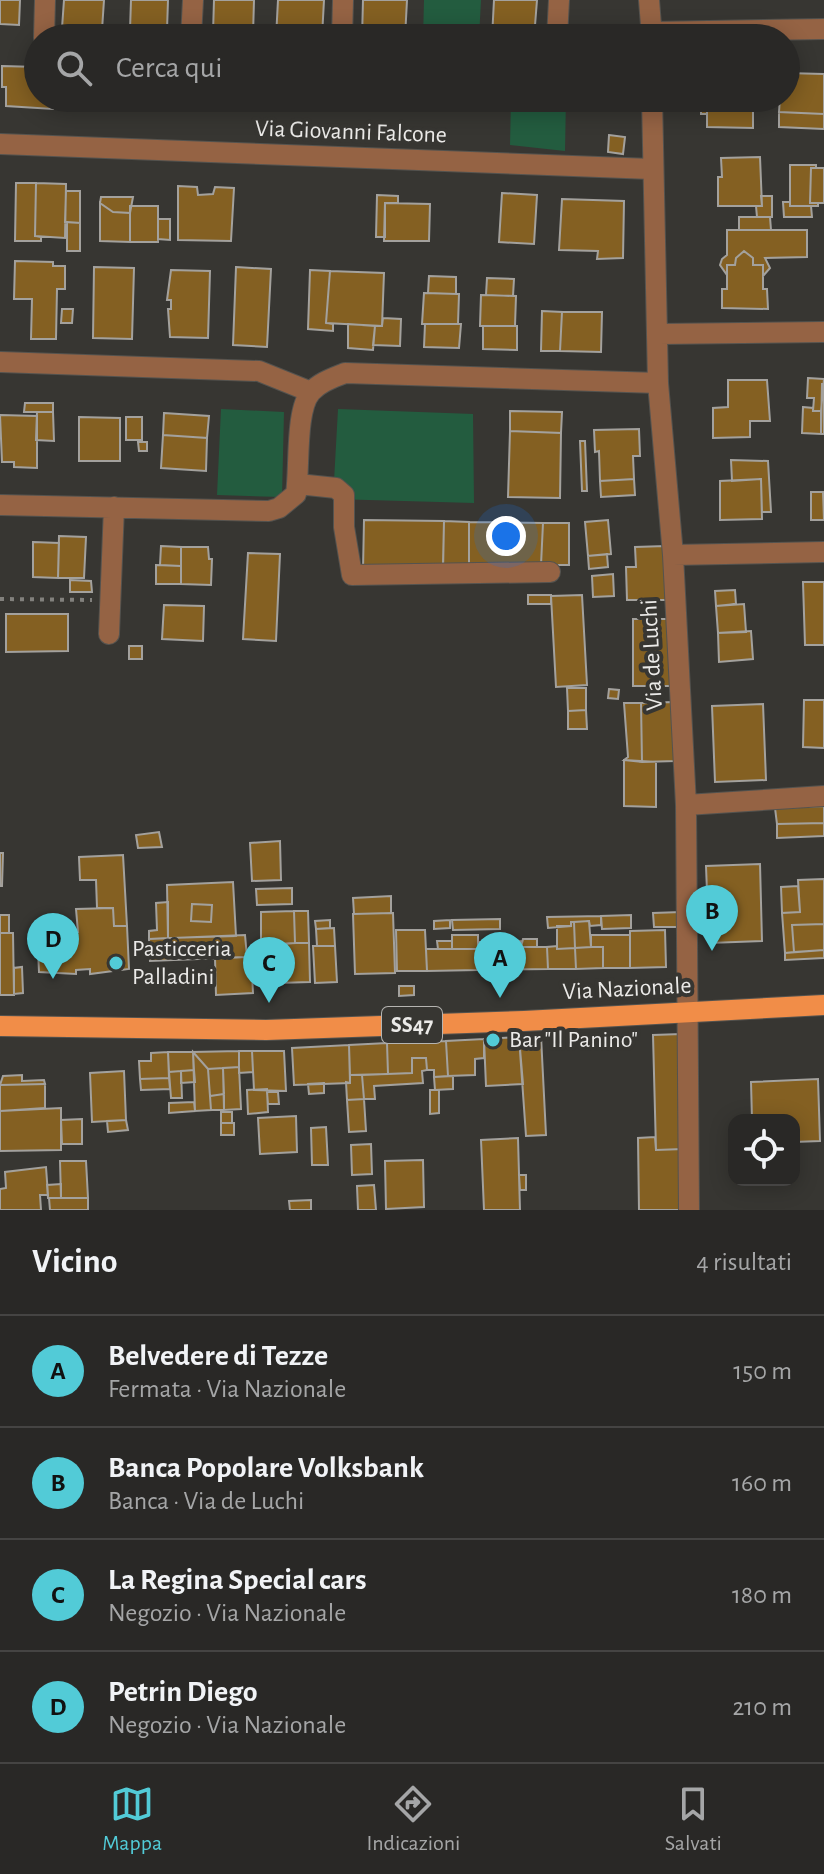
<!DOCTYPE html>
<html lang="it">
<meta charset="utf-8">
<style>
:root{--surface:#292826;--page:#353432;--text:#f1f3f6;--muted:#a5a6a7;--line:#454443;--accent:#52cbd7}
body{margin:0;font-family:"Alegreya Sans",sans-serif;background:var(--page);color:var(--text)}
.controls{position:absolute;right:24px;bottom:24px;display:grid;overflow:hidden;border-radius:16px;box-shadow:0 4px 20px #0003}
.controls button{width:72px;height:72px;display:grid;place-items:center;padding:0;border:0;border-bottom:2px solid var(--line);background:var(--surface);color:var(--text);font:40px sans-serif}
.you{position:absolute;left:506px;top:536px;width:28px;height:28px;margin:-20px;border:6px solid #fff;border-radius:50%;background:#1a73e8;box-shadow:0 0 0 12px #1a73e833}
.badge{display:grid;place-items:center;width:52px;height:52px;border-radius:50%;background:var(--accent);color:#111;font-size:26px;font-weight:700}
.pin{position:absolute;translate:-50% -66px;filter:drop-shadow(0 2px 4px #0008)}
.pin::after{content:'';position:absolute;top:42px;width:28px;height:24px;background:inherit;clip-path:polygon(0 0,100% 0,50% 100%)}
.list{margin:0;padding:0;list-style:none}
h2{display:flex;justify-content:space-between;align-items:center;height:104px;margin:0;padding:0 32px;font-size:34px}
h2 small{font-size:26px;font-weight:400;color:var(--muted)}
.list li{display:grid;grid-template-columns:52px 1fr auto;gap:24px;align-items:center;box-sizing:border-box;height:112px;padding:0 32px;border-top:2px solid var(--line)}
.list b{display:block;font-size:30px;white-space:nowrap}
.list p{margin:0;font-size:26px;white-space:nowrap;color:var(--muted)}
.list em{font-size:26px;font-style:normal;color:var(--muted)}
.icon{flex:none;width:44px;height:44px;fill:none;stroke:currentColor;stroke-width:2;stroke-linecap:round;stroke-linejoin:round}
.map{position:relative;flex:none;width:824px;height:1210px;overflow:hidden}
.search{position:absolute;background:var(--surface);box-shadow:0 4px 20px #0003;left:24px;right:24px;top:24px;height:88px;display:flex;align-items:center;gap:20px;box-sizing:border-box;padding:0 28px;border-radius:44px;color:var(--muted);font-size:30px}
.sheet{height:552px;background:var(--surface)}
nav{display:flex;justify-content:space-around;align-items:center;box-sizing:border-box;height:112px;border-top:2px solid var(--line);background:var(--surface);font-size:22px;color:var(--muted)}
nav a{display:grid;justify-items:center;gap:4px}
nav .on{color:var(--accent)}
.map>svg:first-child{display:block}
.green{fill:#235c3f}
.building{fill:#846022;stroke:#a3a19d;stroke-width:2;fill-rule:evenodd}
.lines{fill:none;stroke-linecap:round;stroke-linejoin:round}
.minor-casing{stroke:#54534f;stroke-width:22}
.primary-casing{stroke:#54534f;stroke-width:22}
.path{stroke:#82817d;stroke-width:4;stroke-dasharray:4 6;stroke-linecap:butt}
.minor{stroke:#956344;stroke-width:20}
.primary{stroke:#f18d48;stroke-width:20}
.poi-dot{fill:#52cbd7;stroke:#373632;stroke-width:3}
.labels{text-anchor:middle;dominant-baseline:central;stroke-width:8;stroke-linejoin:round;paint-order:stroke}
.shield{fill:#373632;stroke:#b5b4b1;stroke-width:2}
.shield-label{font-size:22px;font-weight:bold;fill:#ebeae8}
.street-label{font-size:24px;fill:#ebeae8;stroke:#373632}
.poi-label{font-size:24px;fill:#ebeae8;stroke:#373632;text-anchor:start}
</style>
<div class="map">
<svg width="824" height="1210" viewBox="0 0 824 1210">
<rect width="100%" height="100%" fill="#373632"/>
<path class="green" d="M424 0H481L479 38H423Z
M511 98H566L565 151 510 145Z
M221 409 284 412 282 497 217 495Z
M338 409 473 414 474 503 333 499Z"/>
<path class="building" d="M0 0H20L19 25 0 24Z
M64 0H104L102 30 62 28Z
M131 0H168L167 30H130Z
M214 0H254L253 35 213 33Z
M278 0H324L322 37 276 38Z
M363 0H407L405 38H362Z
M494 0H537L534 38H492Z
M2 66 38 67V98H53V109L6 106V87H2Z
M786 73 824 74V114L779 112 780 98H786Z
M89 98H135V105L103 104V102L89 101Z
M594 98H631V103L594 102Z
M701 98H707V114H701Z
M707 98H753V128L707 127Z
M779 112 824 114V129L779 127Z
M609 135 625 137 623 154 608 152Z
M760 157 762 206H718V177H722L721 158Z
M790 165H816V168H811L810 203H818V206H790Z
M811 168H824V203H810Z
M16 183H36L35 236 41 237V241H15Z
M36 183 66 184 65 238 35 236Z
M178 186 197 187 198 195 213 194 215 187 234 188 231 241 178 240Z
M66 191H80V223L65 222Z
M502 193 537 195 534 244 499 242Z
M377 195 398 196V203H385V237H376Z
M761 196H772V217H757L756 206H762Z
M101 197H133L130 213 113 212 100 203Z
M562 199 624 201 623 258 597 259 598 251 559 250Z
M783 202H790V206H811L812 217H784Z
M100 203 113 212 130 213V242L100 241Z
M385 203 430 204 429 241H384Z
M130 206H158V242H130Z
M739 217H770L771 230H739Z
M158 219H170V240L158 239Z
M67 222 80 223V251H67Z
M727 230H807V257L765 258 770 268 763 276V265H753V258L744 251 736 258 735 265H727V275L720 265 722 259 727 255Z
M744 251 753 258V265H763V289H767L768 309 722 308V289H727V265H735L736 258Z
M15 261 53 262V266H65V289H57L56 339H31L32 299H14Z
M94 267 134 268 132 339 93 338Z
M236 267 271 269 267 347 233 345Z
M171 270 210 271 208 338 170 337 168 309H171V300H167Z
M310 270 330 271 326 323 333 324V331L308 329Z
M330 271 384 273 382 326 326 323Z
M429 276 456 277V294L428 293Z
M487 278 514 279 513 296 486 295Z
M424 293 459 294 458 324H422Z
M481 295 516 296 515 326H480Z
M62 309H73L72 323H61Z
M542 311 562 312 560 351H541Z
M562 312H602L601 352 560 351Z
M383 318 401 319 400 346 373 345 375 326H382Z
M348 324 375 326 373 350 348 348Z
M425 324H461L459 348 424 347Z
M483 326H517V350L483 349Z
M808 378 824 379 821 411H813L814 398H807Z
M728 380H767L770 421H750V437L713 438V408L728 407Z
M822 384H824V434H821Z
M25 403H53V412H24Z
M803 407 813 408V411H821V434L802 433Z
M510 411 562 412 561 433 510 431Z
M37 412H53L54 441 36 440Z
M164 413 209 416 207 438 163 435Z
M0 415 37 416V468L14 467V462H2Z
M79 417 120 418V461H79Z
M126 417H142V440H126Z
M639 429 640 456H633L634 479 600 481 599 451 595 452 594 430Z
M510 431 561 433 560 498 508 497Z
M163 435 207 438 206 471 161 468Z
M580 441H585L587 491H582Z
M138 442H147V451H139Z
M731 460 768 461 771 512H762L761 479 732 481Z
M634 479 635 495 601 497 600 481Z
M761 479 762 519 720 520V481Z
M811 492H823L824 520H811Z
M364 520 444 521 443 572 363 570Z
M608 520 611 554 588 556 585 522Z
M444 521 469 522V564H443Z
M469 522 543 523 541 565 469 564Z
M543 523H569V565H541Z
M59 536 86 537 84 578H58Z
M33 542 59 543 58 578 33 577Z
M161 546 181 547V566L160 565Z
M665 546 669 600H627L626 567H636L635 547Z
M181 547H208L209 559H212L211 585 181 584Z
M248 553 280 554 276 641 243 639Z
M607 554 608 567 589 569 588 556Z
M156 565 181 566V584H156Z
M613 574 614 596 593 597 592 576Z
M70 580 91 581 92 592H70Z
M803 582H824V645H805Z
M735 590 736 604 716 606 715 591Z
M528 595H551V604H528Z
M582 595 587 685 556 687 551 596Z
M744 604 746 632 718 633 716 606Z
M164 605 204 606 203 641 162 639Z
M6 614H68V651L6 652Z
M633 619H670V686H633Z
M751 631 753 659 719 662 718 633Z
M129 646H142V659H129Z
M567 688H586V710L568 711Z
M609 689 619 690 618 699 608 698Z
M804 700H824V748L803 747Z
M673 702 675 761 642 762 641 703Z
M624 703H641L642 762 624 760 628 757Z
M763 704 766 780 715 782 712 706Z
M586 710 587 729H568V711Z
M624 760 656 762V807L624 806Z
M824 806V823L777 824 775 808Z
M824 823V836L777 838V824Z
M159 832 162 847 138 848 136 835Z
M280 841 281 880 252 881 250 843Z
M0 853H3L2 886H0Z
M123 855 127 926H114L113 908H97L96 880H80L79 857Z
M760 864 762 941 709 943 706 866Z
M824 879V924L792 925 794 952 785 953 782 913 800 912 798 880Z
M233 882 236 936 168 938 167 885ZM192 904 212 905 211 922 191 921Z
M798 886 800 912 782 913 781 887Z
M292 888V904L257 905 256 889Z
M391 896V913L354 914 353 898Z
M168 902V938L149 939V931L157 930 156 903Z
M192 904 212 905 211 922 191 921Z
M113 908 114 926H127L129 969 90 974V969L76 970V974L39 972 37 927 70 925V932H78L76 909Z
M294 911H308L309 943H295Z
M294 911 295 943 261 945V912Z
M681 912V927H654L653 913Z
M393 913 395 973 355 974 353 914Z
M0 915H9V933H0Z
M631 915V928L602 929 601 916Z
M601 916V925L590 926 589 921 574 922H571V926L548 928 547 917Z
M500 919V929L453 930 452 920Z
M330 920V928L316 929 315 921Z
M450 920V928L434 929V921Z
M589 921 591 947 575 948 574 922Z
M571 922H574L575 948 557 949V926H571Z
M824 924V950L794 952 792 925Z
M334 928 335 946H317L316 929Z
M396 930H425L427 971H397Z
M665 930 666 967 630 968V931Z
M0 933H13L14 995H0Z
M245 935 247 957 150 961 149 939Z
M452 935H478V949H452Z
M591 935H630V968H603V947H591Z
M523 939H537V947H521Z
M437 941H452V949H438Z
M521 941V951H491V942Z
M478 942H491V951H521V947H547L548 969 478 970Z
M295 943H309L310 982 277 983 276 954H284V944Z
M313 946H335L337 982 315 983Z
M557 946V949L575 948 576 969H548L547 947Z
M591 947H603V968L576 969 575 948Z
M426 949H478V970L427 971Z
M824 950V958L785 960V953Z
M246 954H251L253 993 216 995 215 958 247 957Z
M22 967 23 993 14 994V968Z
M399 986H414V995L399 996Z
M681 1034 683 1149 656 1150 653 1035Z
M541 1036 546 1135 526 1136 519 1037Z
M519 1037 523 1084 486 1086 484 1039Z
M484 1039V1058L475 1059V1075L448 1076 446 1041Z
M446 1041 448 1076 434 1077V1070H427L426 1058H412V1073L388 1074 387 1043Z
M387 1043 388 1074 350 1075 349 1045Z
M349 1045 350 1083 294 1085 292 1048Z
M239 1051V1067L208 1069 193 1052Z
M239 1051H252L253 1072 239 1073Z
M252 1051H284L286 1091 254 1090Z
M168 1052H193L194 1070 169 1072Z
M168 1052 169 1078 140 1079 139 1061H151V1053Z
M193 1052 208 1069 211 1110 195 1111Z
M412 1058H426L427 1070 422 1071 423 1083 374 1086 375 1099H364L362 1075 412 1073Z
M239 1067 241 1109 224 1110 223 1068Z
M223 1068 224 1094 210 1096 208 1069Z
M194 1070 195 1082 181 1083V1071Z
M124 1071 126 1120 92 1122 90 1073Z
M181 1071 182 1098H171L169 1072Z
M22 1075V1081L44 1080 45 1084 0 1085 3 1076Z
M350 1075H362L364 1099 347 1100 346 1082 350 1083Z
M453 1076V1089L435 1090 434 1077Z
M169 1078 170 1089 141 1090 140 1079Z
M818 1079 820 1141 794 1142V1120H752L751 1082Z
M324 1083V1093L309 1094 308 1084Z
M45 1084V1108L0 1111V1085Z
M267 1089 268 1112 248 1114 247 1090Z
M430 1090H439V1113L430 1114Z
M267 1092H278L279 1104H268Z
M224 1094V1110H211L210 1096Z
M364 1099 366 1131 349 1132 347 1100Z
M194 1102 195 1111 169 1113V1103Z
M61 1108V1150L0 1151V1111Z
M221 1112H232V1123H221Z
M296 1116 297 1152 260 1154 258 1118Z
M82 1119V1144H62L61 1120Z
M126 1120 128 1130 108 1132 107 1121Z
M221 1123H234V1135H221Z
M326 1127 328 1165H312L311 1128Z
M655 1137 656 1150 683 1149 684 1210H639L638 1138Z
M518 1138 520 1210H484L481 1140Z
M371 1144 372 1174 352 1175 351 1145Z
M423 1160 424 1207 386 1209 385 1161Z
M60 1161H86L88 1198H61Z
M46 1167 48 1195H40L41 1210H0V1189L6 1188 5 1172Z
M519 1175H526V1190H520Z
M61 1184V1198H48L47 1185Z
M374 1185 376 1210H358L357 1186Z
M49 1198H88V1210H50Z
M311 1200V1210H290L289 1201Z"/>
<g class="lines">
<g class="minor-casing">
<path id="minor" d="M649 0 652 38
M652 32 824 29
M44 38 45 0
M191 38 193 0
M342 38 343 0
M557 38 559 0
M652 98 658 383 673 555 686 805 689 1210
M0 144 651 169
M659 334 824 332
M0 362 259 371 311 392
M298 484 336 488 344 495V527L352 575 550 572
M0 505 269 511 279 508 296 494C300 468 295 410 311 392 320 382 333 378 345 373L658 383
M673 555 824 552
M109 634 114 507
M686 805 824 796"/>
</g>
<g class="primary-casing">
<path id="primary" d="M0 1026 266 1030 524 1021 824 1005"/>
</g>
<path class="path" d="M0 599 92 600"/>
<use href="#minor" class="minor"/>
<use href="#primary" class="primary"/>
</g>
<g class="poi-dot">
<circle cx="116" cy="963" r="8"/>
<circle cx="493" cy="1040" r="8"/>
</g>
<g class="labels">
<rect class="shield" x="382" y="1007" width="60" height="36" rx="6"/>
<g class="shield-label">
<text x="412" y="1025">SS47</text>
</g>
<g class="street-label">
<text transform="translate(351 132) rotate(2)">Via Giovanni Falcone</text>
<text transform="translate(652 655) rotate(-93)">Via de Luchi</text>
<text transform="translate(627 989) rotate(-3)">Via Nazionale</text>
</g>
<g class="poi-label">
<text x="132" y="949">Pasticceria<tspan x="132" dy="28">Palladini</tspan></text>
<text x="509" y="1040">Bar "Il Panino"</text>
</g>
</g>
</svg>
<div class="controls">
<button><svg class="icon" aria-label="locate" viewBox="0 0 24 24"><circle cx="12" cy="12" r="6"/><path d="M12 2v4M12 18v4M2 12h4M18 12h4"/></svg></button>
</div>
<div class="you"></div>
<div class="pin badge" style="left:500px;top:998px">A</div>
<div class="pin badge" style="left:712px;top:951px">B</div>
<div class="pin badge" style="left:269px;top:1003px">C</div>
<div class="pin badge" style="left:53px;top:979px">D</div>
<div class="search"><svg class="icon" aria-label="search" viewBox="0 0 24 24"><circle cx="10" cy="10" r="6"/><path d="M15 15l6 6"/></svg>Cerca qui</div>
</div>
<section class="sheet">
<h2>Vicino<small>4 risultati</small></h2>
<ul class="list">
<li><span class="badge">A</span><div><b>Belvedere di Tezze</b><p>Fermata · Via Nazionale</p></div><em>150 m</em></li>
<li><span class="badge">B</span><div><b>Banca Popolare Volksbank</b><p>Banca · Via de Luchi</p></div><em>160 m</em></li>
<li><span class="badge">C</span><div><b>La Regina Special cars</b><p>Negozio · Via Nazionale</p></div><em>180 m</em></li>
<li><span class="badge">D</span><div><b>Petrin Diego</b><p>Negozio · Via Nazionale</p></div><em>210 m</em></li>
</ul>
</section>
<nav>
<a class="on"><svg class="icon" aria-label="map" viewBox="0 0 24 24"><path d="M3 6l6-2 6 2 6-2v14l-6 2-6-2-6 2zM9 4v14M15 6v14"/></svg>Mappa</a>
<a><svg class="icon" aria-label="directions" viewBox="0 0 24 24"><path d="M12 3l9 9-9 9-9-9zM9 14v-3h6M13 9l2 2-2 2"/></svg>Indicazioni</a>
<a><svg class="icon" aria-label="saved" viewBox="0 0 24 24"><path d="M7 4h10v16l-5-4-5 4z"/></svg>Salvati</a>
</nav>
